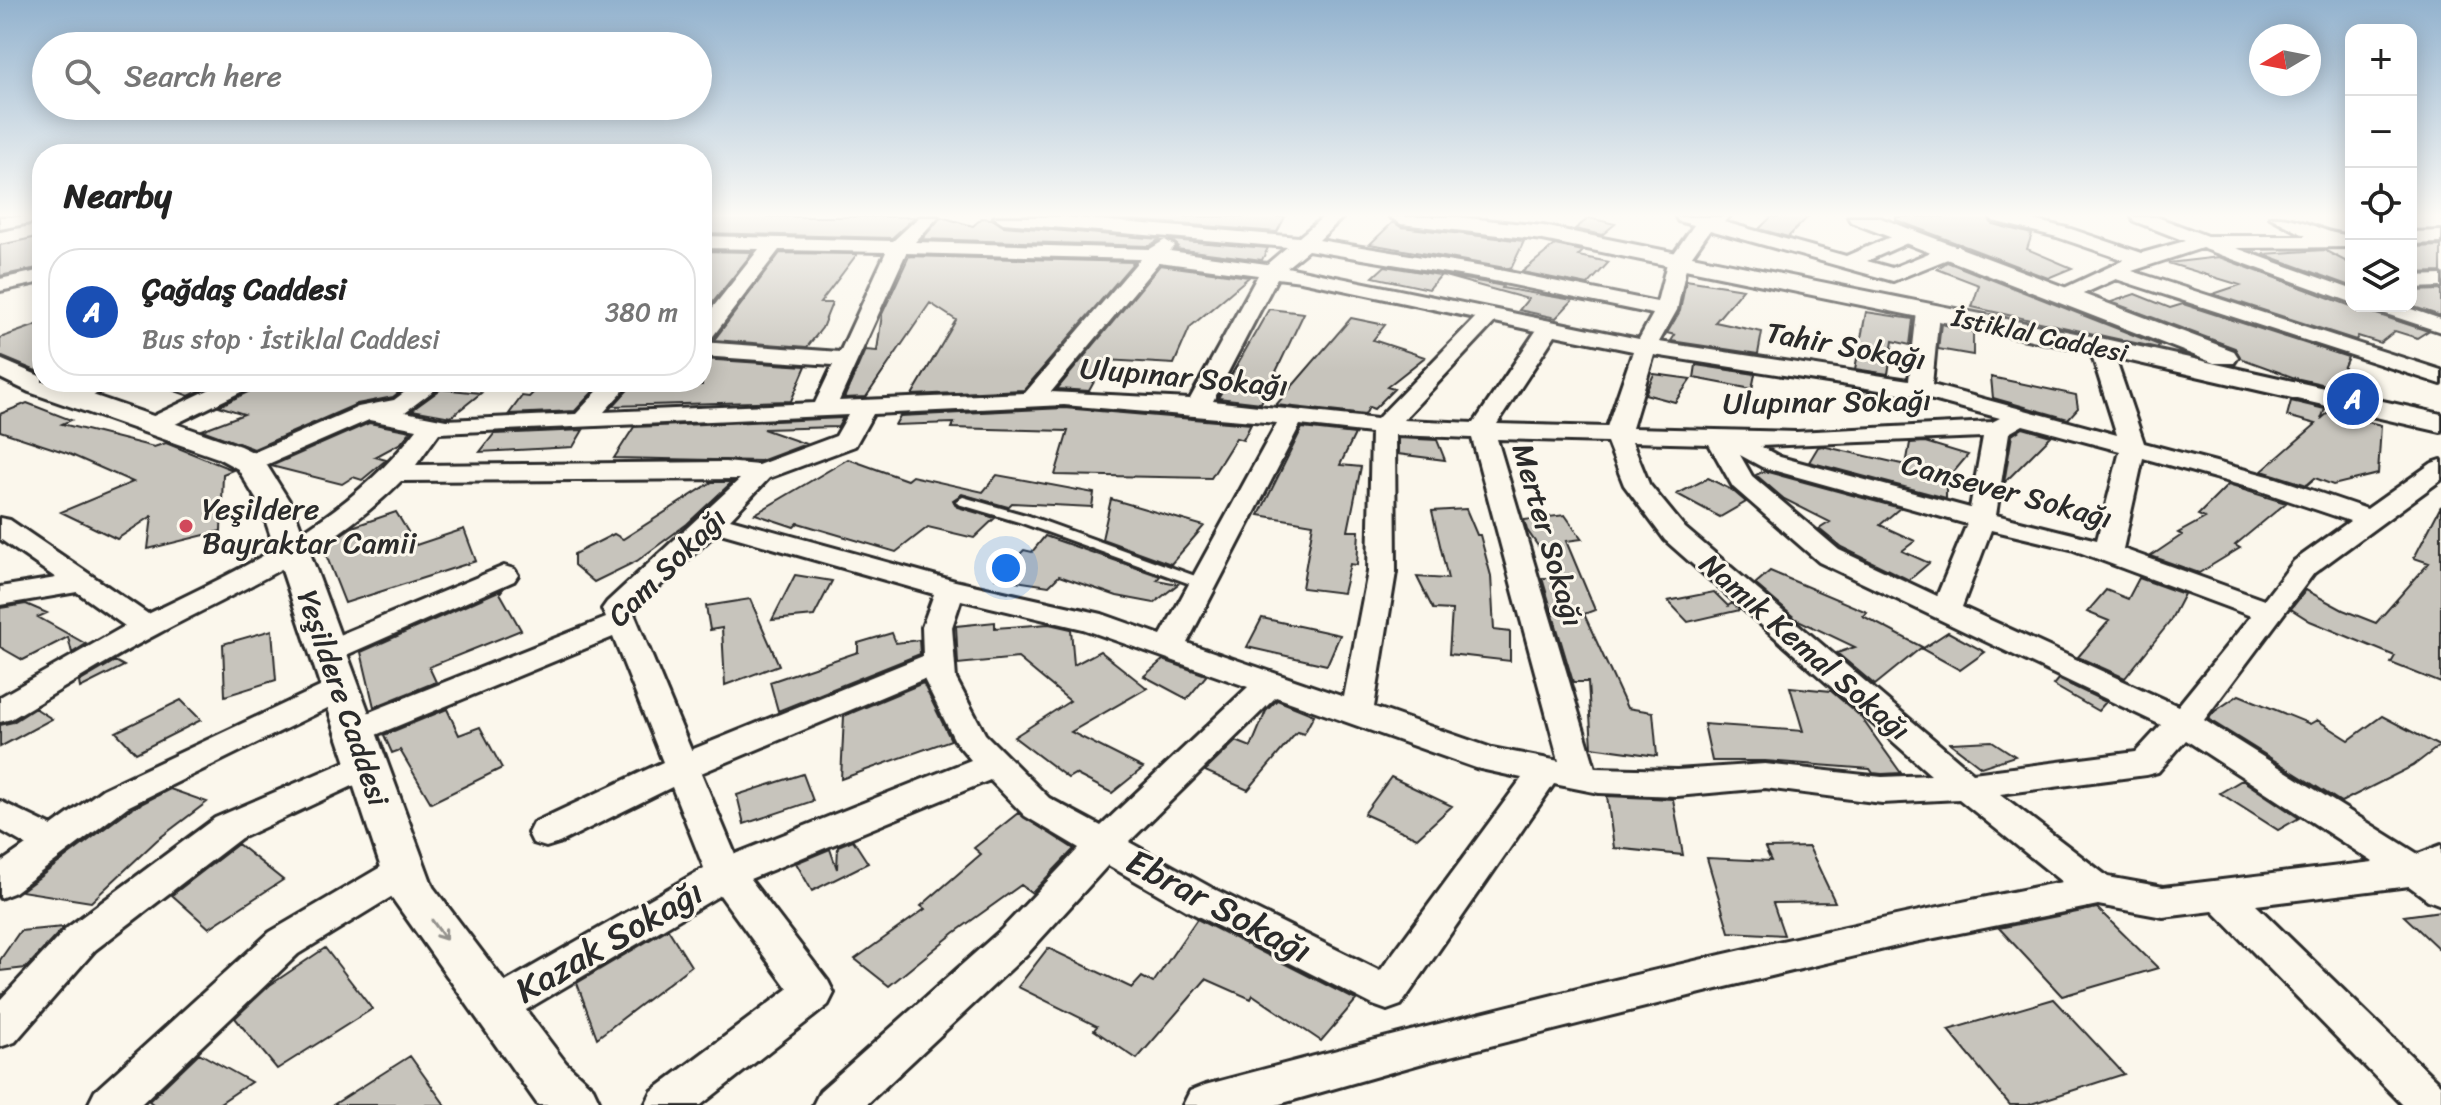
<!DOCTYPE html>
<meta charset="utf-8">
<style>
:root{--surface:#fff;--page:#f6f6f6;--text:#222;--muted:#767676;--line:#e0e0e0;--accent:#d1495b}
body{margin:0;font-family:Sriracha,sans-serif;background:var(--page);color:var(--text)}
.controls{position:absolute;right:24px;top:24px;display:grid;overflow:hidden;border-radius:16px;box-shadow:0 4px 20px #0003}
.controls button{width:72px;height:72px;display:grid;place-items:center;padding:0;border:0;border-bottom:2px solid var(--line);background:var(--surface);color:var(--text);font:40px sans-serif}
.compass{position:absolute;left:2249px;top:24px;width:72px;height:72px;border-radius:50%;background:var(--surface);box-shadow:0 4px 20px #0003;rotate:260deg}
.you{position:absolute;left:1006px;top:568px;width:28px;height:28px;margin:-20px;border:6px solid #fff;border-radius:50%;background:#1a73e8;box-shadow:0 0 0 12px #1a73e833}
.badge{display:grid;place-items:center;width:52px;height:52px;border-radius:50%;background:var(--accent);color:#fff;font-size:26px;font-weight:700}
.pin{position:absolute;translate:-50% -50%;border:4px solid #fff;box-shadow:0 2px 8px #0006}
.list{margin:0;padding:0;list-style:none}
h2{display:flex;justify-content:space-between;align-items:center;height:104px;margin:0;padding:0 32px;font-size:34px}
h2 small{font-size:26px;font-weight:400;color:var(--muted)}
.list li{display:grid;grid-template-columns:52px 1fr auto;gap:24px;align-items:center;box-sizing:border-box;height:128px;margin:0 16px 16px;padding:0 16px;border:2px solid var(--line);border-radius:32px}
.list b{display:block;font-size:30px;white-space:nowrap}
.list p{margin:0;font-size:26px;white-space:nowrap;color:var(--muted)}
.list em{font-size:26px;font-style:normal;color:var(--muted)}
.icon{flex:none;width:44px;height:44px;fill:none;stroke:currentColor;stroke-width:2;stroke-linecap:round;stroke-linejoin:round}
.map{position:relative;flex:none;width:2441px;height:1105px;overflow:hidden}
.search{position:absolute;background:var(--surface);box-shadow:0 4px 20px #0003;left:32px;top:32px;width:680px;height:88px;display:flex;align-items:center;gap:20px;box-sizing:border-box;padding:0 28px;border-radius:44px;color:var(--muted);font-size:30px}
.panel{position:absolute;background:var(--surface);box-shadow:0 4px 20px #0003;left:32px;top:144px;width:680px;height:248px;border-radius:32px}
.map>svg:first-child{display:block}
.building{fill:#c7c4bc;stroke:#2b2b2b;stroke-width:2}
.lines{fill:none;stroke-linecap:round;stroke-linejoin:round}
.service-casing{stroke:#2b2b2b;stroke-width:6}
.minor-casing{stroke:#2b2b2b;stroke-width:6}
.tertiary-casing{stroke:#2b2b2b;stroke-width:6}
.service{fill:#fbf7ec;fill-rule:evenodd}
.minor{fill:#fbf7ec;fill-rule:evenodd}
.tertiary{fill:#fbf7ec;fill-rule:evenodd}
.oneway{stroke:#93918c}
.poi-dot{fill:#d1495b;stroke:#fbf7ec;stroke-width:3}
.labels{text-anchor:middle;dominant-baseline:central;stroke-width:6;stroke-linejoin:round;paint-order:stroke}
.far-street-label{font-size:26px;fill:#2b2b2b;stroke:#fbf7ec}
.street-label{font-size:30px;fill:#2b2b2b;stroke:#fbf7ec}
.poi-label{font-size:30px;fill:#2b2b2b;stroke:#fbf7ec;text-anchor:start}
.near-street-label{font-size:36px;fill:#2b2b2b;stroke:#fbf7ec}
</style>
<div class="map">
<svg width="2441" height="1105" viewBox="0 0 2441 1105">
<rect width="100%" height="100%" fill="#fbf7ec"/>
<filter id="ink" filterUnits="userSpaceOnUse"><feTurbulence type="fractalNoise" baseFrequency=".0125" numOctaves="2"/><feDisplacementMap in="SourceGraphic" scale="16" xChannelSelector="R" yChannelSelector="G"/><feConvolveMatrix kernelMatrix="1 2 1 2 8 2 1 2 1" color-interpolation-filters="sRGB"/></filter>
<g filter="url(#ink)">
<path class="building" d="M702 217H915L892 238 702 233Z
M941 217 973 226 982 218 992 219 1003 226 1160 239 1149 246 922 239Z
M1094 217H1285L1277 232Z
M1771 217H1808L1788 237 1759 229Z
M1896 217H1988L1992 224 2032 234 2027 249 2072 268 2048 278 1896 220Z
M1589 218 1615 224 1602 235 1575 229Z
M1393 222 1401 227 1524 241 1511 269 1370 244Z
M42 236V267L0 276V245Z
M1171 240 1268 248 1262 260 1176 249 1178 246Z
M1555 245 1583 251 1578 256 1609 262 1588 285 1522 272Z
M2441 246V272L2411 273V247Z
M2324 250 2351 264V286L2263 254Z
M702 251 753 252 702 316Z
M780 253 857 254 820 303H832L822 328 807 347 714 340Z
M909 256 1134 262 1024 390 912 395 956 320 930 303 866 397 844 398 865 350 877 351 882 314Z
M2219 257 2351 306H2368L2373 313 2428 331 2417 338 2395 331 2380 343 2358 336 2356 340 2213 294 2240 285 2168 263Z
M1947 262 2159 345 2158 348 1972 307 1979 285 1937 269Z
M1160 265 1249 277 1190 327 1174 364 1106 360 1089 391 1057 389Z
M1385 266 1488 283 1503 286 1502 288 1573 300 1556 318 1519 310 1528 299 1441 275 1429 289 1373 277Z
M1686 280 1743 289 1715 322 1762 332 1758 354 1671 341 1675 335 1667 333 1680 311Z
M2441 290V316L2411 306V291Z
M2135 294 2170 308 2183 304 2348 357 2335 387 2295 378 2240 358 2235 348 2111 302Z
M1269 309 1304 313 1261 403 1218 398Z
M1866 312 1913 319 1910 345 1893 341 1888 374 1855 369Z
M1351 318 1385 325 1373 340 1425 357 1387 387 1394 389 1374 409 1369 407 1365 415 1276 405Z
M42 323V369L36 371 0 356V338Z
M1941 324 1973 331V355L1938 349Z
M702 359 806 366 791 401 613 406 633 384 702 385Z
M1696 365 1755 374 1752 389 1694 378Z
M1654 374 1691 379 1675 402 1645 394Z
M1991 377 2076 395 2078 408 2068 419 1993 398Z
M161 382H218L189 396 161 386Z
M258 382H360L407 386 393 397 357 404 254 449 202 430 244 414 219 406 252 390Z
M544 382H602L575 411 509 414 522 396 529 397Z
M441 389 481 393 451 417 412 410Z
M1852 389 1885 394 1883 409 1849 403Z
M2291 401 2325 409 2321 419 2329 412 2381 425 2378 474 2333 485 2315 478 2307 485 2262 471 2316 424 2287 416Z
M27 403 71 420 62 424 154 447 166 443 233 470 223 474 221 531 148 549 152 516 117 539 61 512 133 482 67 453 0 431V414Z
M1064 408 1251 424 1243 440 1236 438 1211 478 1055 475 1068 431 952 428 954 423 895 425 900 416Z
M843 418 838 427 763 429 806 444 761 461 614 458 634 427Z
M369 423 411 431 401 443 375 457 386 460 362 480 353 477 342 484 271 466Z
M1302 428 1355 434 1340 465 1361 467 1348 531H1359L1357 565 1350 564 1343 593 1302 588 1313 524 1259 515Z
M2023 428 2051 436 2004 483 2012 435Z
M583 430 573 447 480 452 494 434Z
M1398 438 1437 440 1445 460 1398 454Z
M1925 442 1968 455 1946 481V498L1809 462 1818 447 1822 446 1906 465 1910 443Z
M848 459 907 480 912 476 983 492 997 475 1094 493 1092 507 1012 503 1008 507 962 494 953 500 957 507 995 518 974 538 928 527 896 552 798 523 794 527 755 514Z
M1764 471 1900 508 1880 525 1915 541 1902 551 1929 563 1909 580 1841 547 1819 529 1830 522 1784 499 1756 475Z
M1708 478 1732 490 1746 502 1720 517 1677 494Z
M712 482H732L687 524 637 561 594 582 574 565V554L614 534 623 539Z
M2228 485 2286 503 2235 545 2240 548 2199 573 2151 556 2182 535 2178 533 2205 518 2198 515Z
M1111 499 1204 526 1171 564 1102 539Z
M2441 506V683L2391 663 2395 656 2310 621 2291 609 2306 590 2343 610 2376 623 2429 563 2414 558Z
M1466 509 1477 535H1480L1491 576 1494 630 1510 632V661L1449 654 1452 610 1433 609 1417 577 1448 579 1432 511Z
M396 512 416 545 464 529 476 561 345 603 323 547 352 527Z
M1565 515 1582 539 1566 541 1595 610 1584 614 1627 708 1653 712 1657 756 1592 747 1588 682H1573L1542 578H1560L1527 530 1524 520Z
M1045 536 1160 576 1157 580 1178 584 1154 603 1117 596 1059 576 1049 586 996 578 1024 550 1032 552Z
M1770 571 1867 612 1863 616 1922 647 1875 685 1837 653 1855 647 1796 619 1755 584Z
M795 575 832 581 814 616 772 620Z
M2139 578 2184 594 2169 623 2125 678 2078 657 2109 621 2087 612 2106 590 2128 599Z
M503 589 500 593 521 630 429 667 436 682 374 707 361 652Z
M1714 592 1728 606 1732 603 1740 610 1688 622 1668 601Z
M750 599 779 665 725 685 722 628 710 630 706 606Z
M26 604 47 613 38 617 86 644 72 653 68 637 23 660 0 647V608Z
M1262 618 1340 635 1327 665 1247 647Z
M995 622V628L1049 624 1071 629 1074 665 1100 651 1147 688 1071 732 1143 768 1112 793 1075 774 1068 778 1014 737 1070 701 1018 658 958 664 956 626Z
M272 630 276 680 225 696 223 644Z
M1948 632 1985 652 1960 670 1922 649Z
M892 633 896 643 919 640 920 654 778 711 770 682 858 652V643Z
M1163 660 1206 675V676L1187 699 1144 676Z
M115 661 124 666 80 688 79 682Z
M2058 679 2106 702 2098 711 2053 685Z
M923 683 951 740 841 779 844 716Z
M1790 687 1831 691 1860 716 1901 773 1882 774 1873 773 1870 769 1765 761H1712L1704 724 1803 731Z
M2239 695 2310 724 2317 720 2349 740 2382 716 2439 746 2413 766 2341 802 2208 719 2215 711Z
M181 700 201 720 136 753 116 732Z
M1277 700 1314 715 1304 734 1297 732 1248 790 1205 771 1236 741 1251 747 1266 711Z
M35 708 52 719 0 747V725L13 722Z
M447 709 459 735 480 727 502 768 431 803 400 750 392 753 384 735Z
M1992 741 2015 756 1981 767 1950 743Z
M803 774 813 801 744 824 737 795Z
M1391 777 1452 806 1417 838 1364 814Z
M2242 780 2299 818 2278 830 2220 793Z
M170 789 207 802 157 840 91 902 21 891 129 810Z
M1607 796 1673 799 1683 855 1614 848Z
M1018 813 1074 849 1032 893 1021 885 954 933 889 986 855 959 925 909 921 906 981 854 974 848Z
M853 840 868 863 812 891 796 863 830 849 837 869 838 846Z
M238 844 283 880 209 928 172 895Z
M1809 847 1835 902 1773 903 1784 935 1729 932 1707 858 1771 861 1765 848Z
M2097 908 2158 968 2062 996 1999 928Z
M2441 911V951L2404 916Z
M1197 919 1356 1000 1321 1041 1253 995 1251 999 1206 979 1137 1059 1094 1030 1097 1026 1018 987 1048 948 1132 988 1142 977 1153 983Z
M64 927 26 968 0 971V960L20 931Z
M668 929 691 966 597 1038 577 983Z
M325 948 372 1009 277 1069 235 1018 270 985Z
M2054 999 2124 1074 2028 1105H2010L1948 1030Z
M199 1053 251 1082 217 1105H154L149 1101Z
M410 1056 445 1105H333Z"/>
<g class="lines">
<g class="service-casing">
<path id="service" d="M963 497 1029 516 1209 581 1211 584 1209 587H1199L1019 522 958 504 956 501Z"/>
</g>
<g class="minor-casing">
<path id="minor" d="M0 217H42L40 221 0 229Z
M919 217H938L915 242 1150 249 1165 240 1175 246 1170 251 1267 264 1287 247 1003 223 994 217H1063L1299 237 1323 217H1343L1319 240 1489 268 1657 302 1667 263 1694 225 1678 221 1676 217H1729L1724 222 1846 256 1909 229 1916 231 1918 235 1916 239 1867 261 1892 268 1946 246H1960L1963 250 1960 254 1893 281 1710 230 1687 263 1677 310 1659 342 1909 380 1917 312 1928 306 1939 312 1932 385 2117 435 2089 346 2100 339 2111 346 2144 443 2276 478 2367 509 2432 463 2441 460V480L2314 573 2204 720 2418 854 2441 845V905L2428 900 2409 886 2256 905 2441 1085V1105H2403L2213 911 2163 917 2098 905 1905 944 1709 991 1430 1061 1276 1105H1183L1190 1091 1205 1085C1489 1009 1773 938 2062 882L1959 799 1882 803 1765 788 1677 796 1599 793 1554 784 1401 1005 1387 1010 1373 1005 1186 910 1108 865 1029 952 866 1105H813L820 1091 1001 930 1079 848 1025 816 990 780 750 879 828 981 834 993 828 1005 701 1105H645L652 1091 788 989 720 895 509 1020 495 1026 481 1020 475 1008 481 996 704 868 672 787 559 843 546 847 533 843 528 833 533 823 663 762 613 637 366 739 354 742 342 739 337 731 342 723 606 618 602 609 607 602 740 479 401 481C333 550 244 588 159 633 109 659 61 690 11 719L0 722V697L125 626 77 592 0 605V587L56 578 0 539V518L10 520 148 614C248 566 348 519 417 429L369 420 259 468H241L237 463 241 458 358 407 394 400 418 382H445L405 412 446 420 576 414 606 382H631L604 412 815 403 833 365 702 356V342L840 352 886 252 779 250 710 340 702 342V321L759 249 702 248V236L893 241ZM1308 250 1489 280 1653 314 1639 339 1287 267ZM906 253 1138 259H1140L1025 393 839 401ZM1159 262 1258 275 1190 399 1051 392ZM1277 278 1301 281 1475 318 1377 419 1213 401ZM1495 322 1536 331 1474 423 1403 420ZM1555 335 1633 351 1607 427 1497 424ZM1654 355 1918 396 2000 418 1992 422 1796 432 1632 428ZM1064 405 1277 423 1161 635 1102 614 955 581 730 519 769 478 855 446 873 414ZM848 415 836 436 758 465 725 462 416 465 439 433ZM1300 425 1371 433 1368 572 1344 697 1187 643ZM2023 425 2120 451 2097 540 1996 515 2009 433ZM1395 435 1472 438 1559 761 1492 748 1374 707 1396 572ZM1983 437 1970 508 1780 457 1760 446ZM1497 439 1607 442 1624 485 1665 540 1931 775 1882 777 1765 764 1677 770 1595 768ZM1632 442 1709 444 1733 487 1819 562 2161 725 2136 752 1973 773 1685 528 1649 484ZM1740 455 1762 467 1967 524 1937 596 1839 550 1752 476ZM2143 458 2258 490 2350 521 2294 561 2264 600 2123 549ZM1991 530 2071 549 2251 616 2178 706 1962 607ZM717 532 934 594 922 627 923 656 691 750 633 611ZM961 600 1083 629 1248 687 1101 826 1049 798 985 734 956 679 952 627ZM924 679 955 741 971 760 735 854 701 773ZM1276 697 1476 768 1522 778 1380 971 1212 888 1129 842ZM2186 740 2373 862 2163 887 2108 877 2000 794 2146 775 2158 772Z
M1991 217H2021L2071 229 2142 253 2185 241 2134 221 2132 217H2157L2207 236H2306L2270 217C2304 215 2321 235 2351 235V247L2236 248 2351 289V302L2202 248 2132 271 2441 370V384L2116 279 2074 298H2060L2057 294 2060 290 2124 260 2057 237 1993 221Z
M2441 231V243L2411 244V232Z
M42 270V282L0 291V279Z
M2441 275V287L2411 288V276Z
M2371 306H2402L2441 319V332L2374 310Z
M86 382H116L83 402H67L63 397Z
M225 382H255L251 387 161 431H143L140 426 143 421Z
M504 566 514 569 518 575 514 581 337 659 326 662 315 659 311 652 315 645Z
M339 678 350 681 355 689 350 697 127 807 13 893 0 898V863L26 845 0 830V801L52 826 103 789Z
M366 753 378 756 383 765 378 774 241 838 95 950 15 1042 0 1047V1000L67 928 215 818Z
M404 857 417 861 423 871 417 881 298 954 140 1105H88L95 1091 270 932 391 861Z"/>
</g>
<g class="tertiary-casing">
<path id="tertiary" d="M1390 217H1458L1543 226 2100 338 2441 414V432L2100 354 1543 240 1401 224Z
M1848 217H1878L2234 351 2238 357 2234 363H2214L1851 222Z
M0 359 42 377V382H55L240 446 261 456 293 507 433 887 566 1063 593 1088 601 1105H538L390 895 261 507 238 469 218 458 29 392 0 378Z"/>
</g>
<use href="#service" class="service"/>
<use href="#minor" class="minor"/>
<use href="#tertiary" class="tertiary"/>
</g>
<defs><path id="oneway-shaft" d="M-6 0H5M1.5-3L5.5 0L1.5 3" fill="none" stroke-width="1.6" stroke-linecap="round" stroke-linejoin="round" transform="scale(2)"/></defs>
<use class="oneway" href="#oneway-shaft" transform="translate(439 930) rotate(54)"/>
</g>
<linearGradient id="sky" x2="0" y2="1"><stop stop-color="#92b2ce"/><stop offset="0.58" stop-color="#fdfbf6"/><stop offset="1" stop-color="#fdfbf6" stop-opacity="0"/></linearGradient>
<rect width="2441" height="371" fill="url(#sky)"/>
<circle class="poi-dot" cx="186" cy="526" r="8"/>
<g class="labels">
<g class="far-street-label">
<text transform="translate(2040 335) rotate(12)">İstiklal Caddesi</text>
</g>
<g class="street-label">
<text transform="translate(1846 346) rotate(10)">Tahir Sokağı</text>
<text transform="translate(1184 377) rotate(5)">Ulupınar Sokağı</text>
<text transform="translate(1827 402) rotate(-1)">Ulupınar Sokağı</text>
<text transform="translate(2007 491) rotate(15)">Cansever Sokağı</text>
<text transform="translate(1548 535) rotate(74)">Merter Sokağı</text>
<text transform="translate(667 567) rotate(-45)">Cam Sokağı</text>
<text transform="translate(1805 647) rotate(41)">Namık Kemal Sokağı</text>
<text transform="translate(343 698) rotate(71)">Yeşildere Caddesi</text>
</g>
<g class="poi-label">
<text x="202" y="509">Yeşildere<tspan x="202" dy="34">Bayraktar Camii</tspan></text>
</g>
<g class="near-street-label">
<text transform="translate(1219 906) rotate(28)">Ebrar Sokağı</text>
<text transform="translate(609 941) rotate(-30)">Kazak Sokağı</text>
</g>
</g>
</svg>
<div class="controls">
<button>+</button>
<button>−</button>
<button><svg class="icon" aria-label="locate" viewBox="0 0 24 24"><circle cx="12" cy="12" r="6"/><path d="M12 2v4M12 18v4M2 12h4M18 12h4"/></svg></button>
<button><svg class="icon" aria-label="layers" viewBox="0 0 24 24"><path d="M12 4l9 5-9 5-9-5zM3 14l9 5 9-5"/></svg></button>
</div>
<svg class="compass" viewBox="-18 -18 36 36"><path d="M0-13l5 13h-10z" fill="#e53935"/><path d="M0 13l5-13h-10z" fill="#767676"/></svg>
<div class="you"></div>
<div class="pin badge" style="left:2353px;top:399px;background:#1a4fb4">A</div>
<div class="search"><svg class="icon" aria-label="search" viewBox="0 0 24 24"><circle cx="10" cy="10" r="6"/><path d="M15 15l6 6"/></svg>Search here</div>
<section class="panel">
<h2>Nearby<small></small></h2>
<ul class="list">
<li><span class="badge" style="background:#1a4fb4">A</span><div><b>Çağdaş Caddesi</b><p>Bus stop · İstiklal Caddesi</p></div><em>380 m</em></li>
</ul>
</section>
</div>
